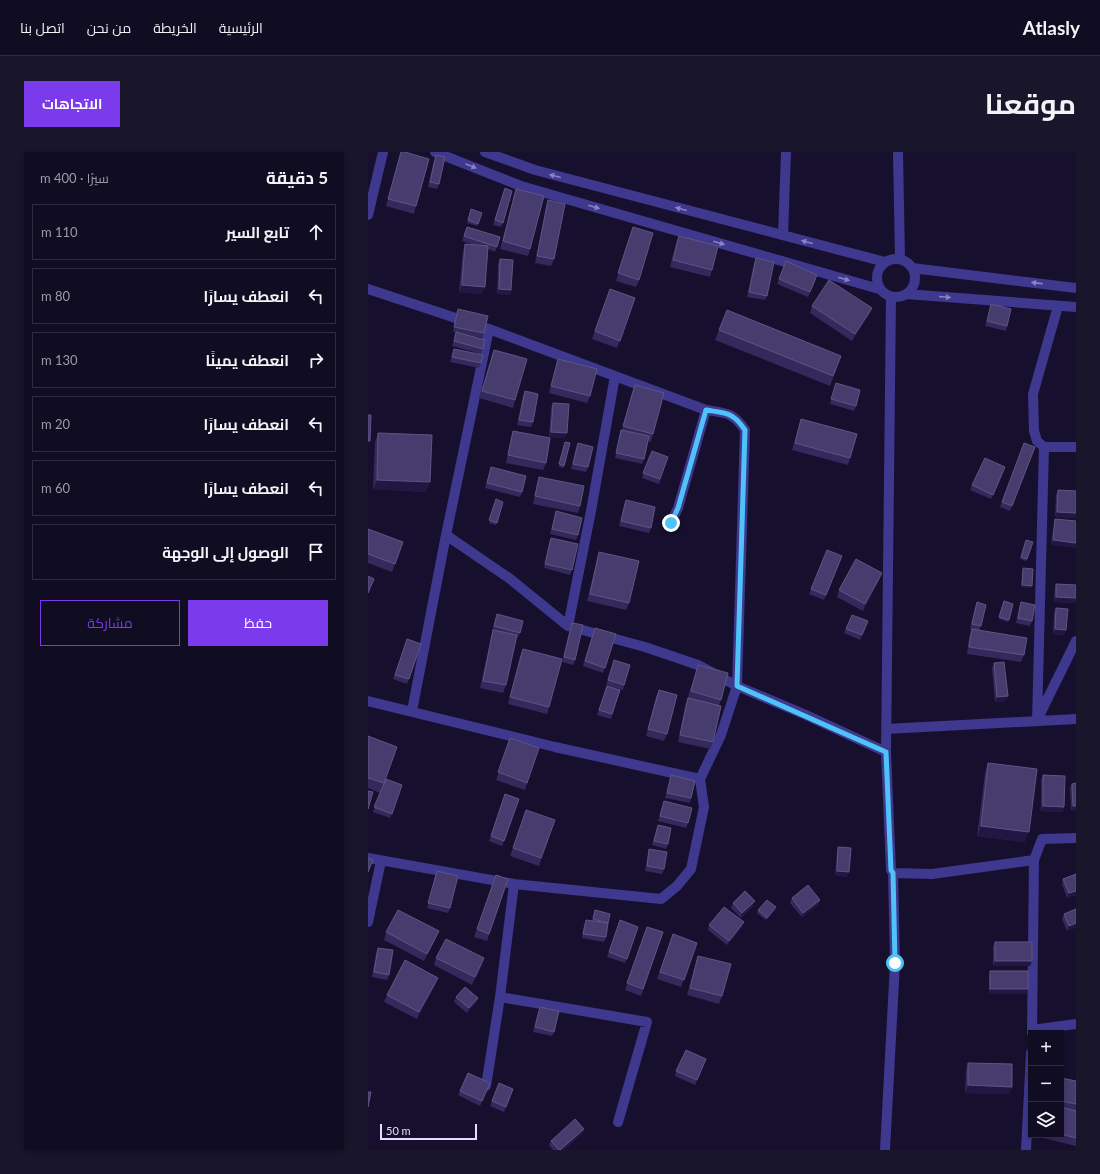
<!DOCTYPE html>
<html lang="ar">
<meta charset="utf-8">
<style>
:root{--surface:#100c22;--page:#19152a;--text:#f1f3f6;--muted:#9c9ba5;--line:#302c40;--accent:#7c3aed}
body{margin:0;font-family:Lato,Cairo,sans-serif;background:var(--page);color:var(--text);direction:rtl}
.controls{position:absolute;right:12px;bottom:12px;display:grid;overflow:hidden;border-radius:0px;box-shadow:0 2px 6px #0003}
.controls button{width:36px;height:36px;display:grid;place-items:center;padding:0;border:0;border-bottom:1px solid var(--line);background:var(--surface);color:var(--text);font:20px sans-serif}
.scale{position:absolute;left:12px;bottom:10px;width:97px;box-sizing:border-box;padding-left:4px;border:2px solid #e2dcff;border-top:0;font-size:11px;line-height:14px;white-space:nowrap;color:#e2dcff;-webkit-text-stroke:3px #16102e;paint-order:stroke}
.stop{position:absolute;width:12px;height:12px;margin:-9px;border:3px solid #4fc3f7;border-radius:50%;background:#fff}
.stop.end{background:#4fc3f7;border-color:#fff;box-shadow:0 1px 4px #0008}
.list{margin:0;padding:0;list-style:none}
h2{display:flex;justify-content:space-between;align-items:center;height:52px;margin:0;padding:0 16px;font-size:17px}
h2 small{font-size:13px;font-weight:400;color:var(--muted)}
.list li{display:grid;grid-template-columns:26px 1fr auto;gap:12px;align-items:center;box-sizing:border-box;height:56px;margin:0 8px 8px;padding:0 8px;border:1px solid var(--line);border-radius:0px}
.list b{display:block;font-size:15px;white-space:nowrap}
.list em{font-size:13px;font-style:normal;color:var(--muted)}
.actions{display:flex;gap:8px;padding:12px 16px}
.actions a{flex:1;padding:9px 0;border:1px solid var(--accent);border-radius:0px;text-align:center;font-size:14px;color:var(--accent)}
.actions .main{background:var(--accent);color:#fff}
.icon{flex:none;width:22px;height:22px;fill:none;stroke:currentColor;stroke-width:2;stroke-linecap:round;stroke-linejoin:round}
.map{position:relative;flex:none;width:708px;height:998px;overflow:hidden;direction:ltr;border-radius:0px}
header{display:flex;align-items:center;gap:24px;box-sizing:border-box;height:56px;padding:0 20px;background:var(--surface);border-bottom:1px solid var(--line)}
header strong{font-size:19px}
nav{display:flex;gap:22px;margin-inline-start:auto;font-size:14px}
.intro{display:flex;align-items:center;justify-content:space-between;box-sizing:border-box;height:96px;padding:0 24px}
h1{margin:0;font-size:28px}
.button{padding:10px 18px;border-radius:0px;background:var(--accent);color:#fff;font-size:14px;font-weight:700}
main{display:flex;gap:24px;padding:0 24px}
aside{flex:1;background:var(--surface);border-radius:0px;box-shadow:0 2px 6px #0003}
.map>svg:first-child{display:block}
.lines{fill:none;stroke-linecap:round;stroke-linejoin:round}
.minor{stroke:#3e388f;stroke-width:10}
.tertiary{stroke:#3e388f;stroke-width:10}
.wall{fill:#34295c}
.shaded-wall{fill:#201742}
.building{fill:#473c6e;stroke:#5f5584}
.oneway{fill:#8882c1}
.route{stroke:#4fc3f7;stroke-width:5}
</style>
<header>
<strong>Atlasly</strong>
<nav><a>الرئيسية</a><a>الخريطة</a><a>من نحن</a><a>اتصل بنا</a></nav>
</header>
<div class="intro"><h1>موقعنا</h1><a class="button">الاتجاهات</a></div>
<main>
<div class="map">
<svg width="708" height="998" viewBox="0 0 708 998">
<rect width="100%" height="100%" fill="#16102e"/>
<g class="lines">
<path class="minor" d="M530 0 532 107
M0 63 15 0
M415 83 418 0
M0 137 121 177 338 258 310 356 303 371
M523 145 518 600 523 718 525 721 564 722 666 708 674 687 708 686
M676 295 669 289 666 279 665 242 690 154
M78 383 141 426 200 474 277 495 330 513 369 534 438 563 518 600
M200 474 223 359 247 224
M0 549 187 595 332 627
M44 559 78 383 121 177
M670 566 708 489
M669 569 676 295H708
M518 577 708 567
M0 706 146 732 293 747 309 734 323 717 336 655 332 627 353 583 369 534 377 278C365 260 358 261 338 258
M0 770 13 709
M132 845 279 870 250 970
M664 878 708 872
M664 881 666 708
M118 934 132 845 146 732
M517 998 527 811 525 721
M658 998 663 901"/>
<path class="tertiary" d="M67 0 153 34 511 137
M117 0 167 18 517 110
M509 126a19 19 0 1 1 38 0a19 19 0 1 1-38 0Z
M544 116 708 136
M538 142 708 155"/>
</g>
<path class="wall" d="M33 0 48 54 46 62 18 54 31 6Z
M68 3 71 32 69 37 60 35 66 8Z
M148 37 162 97 160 104 132 97 146 44Z
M135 41V71L133 75 125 73Z
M180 48 186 107 183 114 167 111 178 55Z
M103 57 114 61 109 74 99 71Z
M99 75 132 85 127 100 120 97 117 135 114 142 91 140 95 99 97 92H104L94 89Z
M265 75 271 128 268 135 248 129Z
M311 84 344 118 342 125 302 115 308 91Z
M388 106 399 144 397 148 379 145 386 111Z
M132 107 143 138 142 143 129 142 130 112Z
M411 127H448L440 145 409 132Z
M242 137 267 146 249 196 224 187Z
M623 152 639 174 638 179 617 174Z
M444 154 504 156 501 163 484 189 442 161Z
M90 157 116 181 114 186 96 182 117 188 113 202 84 194 88 180H85Z
M351 178 473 204 462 234 347 188Z
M86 197 113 211 111 216 82 210Z
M126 198 147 248 145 256 111 246Z
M190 207 222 244 219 251 181 241 188 214Z
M468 231 488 254 486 259 462 252Z
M267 233 285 282 283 290 280 289 276 307 274 312 247 306 252 283 254 278 264 240Z
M157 239 165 270 163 275 149 273 155 244Z
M185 251 197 286 181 285 183 256Z
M433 267 482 306 480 313 424 298Z
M145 279 178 311 175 318 138 311 143 286Z
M10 281 58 340 5 337 7 290Z
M197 290 196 314 195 316 191 315Z
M210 291 220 315 218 320 203 317 208 296Z
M656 291 667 295 642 359 632 355Z
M284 299 300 305 291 332 274 326Z
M123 315 154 340 152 345 117 336Z
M635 320 623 347 602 338 604 333Z
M171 325 212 354 210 361 165 352 169 332Z
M690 338 708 339V366L687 365 688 343Z
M128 347 135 350 128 373 121 371Z
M258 348 283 376 281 381 251 374 256 353Z
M188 359 210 383 208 388 182 382Z
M687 367 708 369 683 393 686 372Z
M0 377 35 390 24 420 0 411Z
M183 386 204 418 202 423 176 416 181 391Z
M658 388 665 390 658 409 652 407Z
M231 400 261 451 258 458 219 449 229 407Z
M474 404 456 448 441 442 443 437Z
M655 416 664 434 663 436 653 435 655 418Z
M511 428 495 459 469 445 471 438Z
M688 432 708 433V451L686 450 687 437Z
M636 449 645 452 640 470 631 467Z
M609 450 613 474 611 479 656 503 653 510 599 502 601 485 604 477 605 478 602 477 607 455Z
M653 450 664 469 662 474 648 471 651 455Z
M688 456 696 483 685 482 686 461Z
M129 462 152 481 150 485H148L138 533 135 541 112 536 123 485 125 479H124Z
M500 469 492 488 476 481 478 477Z
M204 471 207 508 205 513 194 510 202 476Z
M225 481 248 482 235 521 215 514Z
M39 487 53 492 39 532 25 527Z
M155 497 181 555 179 562 140 552 152 504Z
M626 511 640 544 638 549 627 550 624 516Z
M245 513 256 533 255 538 238 533Z
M330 513 353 548 351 553 345 590 342 597 310 590 317 554Z
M239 534 252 538 243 567 229 563Z
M291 538 299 582 296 589 278 584 288 545Z
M0 584 18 627 34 633 22 666 5 660 12 641 0 636Z
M142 586 171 596 157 638 128 628Z
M620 611 657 690 609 684 617 621Z
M303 623 323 646 322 651 297 646Z
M675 623 696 655 694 660 673 659V628Z
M708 631V659H703L702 636 704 632Z
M137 642 151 647 134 694 121 689Z
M296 649 320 671 318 676 290 669Z
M158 658 187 668 171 714 142 704Z
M290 673 300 692 298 697 284 693Z
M470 695 479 725 467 723 469 700Z
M281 697 296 717 294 722 277 719 280 702Z
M69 719 82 756 80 761 59 756Z
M708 722V743L699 746 694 732 695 727Z
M128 723 140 727 119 789 106 785Z
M424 746 452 748 450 753 434 765 422 751Z
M365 751 385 754 373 766 363 756Z
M708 757 699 779 694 767 696 762Z
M227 758 240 772 238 785 236 790 214 786 216 773 218 768 224 769Z
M390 758H407L398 768 389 761Z
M252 768 270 775 257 811 239 805Z
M341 773 374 775 359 793 340 778Z
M279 775 295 780 273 844 257 838Z
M18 780 68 786 56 809 16 788Z
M305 782 329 791 313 835 289 827Z
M627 790 664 809 662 814H625V795Z
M10 796 21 823 19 828 4 825 8 801Z
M330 804 354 844 351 852 319 843 328 811Z
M68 806 114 814 104 833 66 813Z
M622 819 658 842H621V824Z
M67 833 49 867 16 850 19 843Z
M88 845 110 846 108 851 99 861 86 850Z
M172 855 186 880 184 884 165 880 170 860Z
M600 911 644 935 641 942 597 941 598 919Z
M336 912 327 933 307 924 308 919Z
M693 926 708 929V994L675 986 676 983H693Z
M122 931 112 954 90 943 92 939Z
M145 937 136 960 122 954 124 949Z
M216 977 214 982 196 998H185L181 993 183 989Z"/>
<path class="shaded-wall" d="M94 133 117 135 114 142 91 140Z
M131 137 143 138 142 143 129 142Z
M504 156 501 163 484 189 487 182Z
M183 280 199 281 197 286 181 285Z
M9 328 62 330 58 340 5 337Z
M689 360 708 361V366L687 365Z
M685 388 708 391V396L683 393Z
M514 421 511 428 495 459 497 452Z
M654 433 664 434 663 436 653 435Z
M688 445 708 446V451L686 450Z
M687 477 698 478 696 483 685 482Z
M640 544 638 549 627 550 629 545Z
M675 654 696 655 694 660 673 659Z
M705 654H708V659H703Z
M613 674 661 680 657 690 609 684Z
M469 719 481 720 479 725 467 723Z
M708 739V743L699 746 701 741Z
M452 748 450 753 434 765 435 761Z
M387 749 385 754 373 766 374 761Z
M408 755 407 758 398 768 399 766Z
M376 770 374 775 359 793 361 789Z
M708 771V776L699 779 701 774Z
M71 779 68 786 56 809 59 802Z
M116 806 114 814 104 833 107 825Z
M627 809H664L662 814H625Z
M70 826 67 833 49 867 51 860Z
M622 837H660L658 842H621Z
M110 846 108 851 99 861 101 856Z
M600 933 644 935 641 942 597 941Z
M216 977 214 982 196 998H192Z"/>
<path class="building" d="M33 0H37L61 7 48 54 20 47Z
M68 3 77 5 71 32 62 30Z
M137 36 144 39 135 71 127 68Z
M148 37 176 44 162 97 135 89Z
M180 48 197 52 186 107 169 104Z
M103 57 114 61 110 72 100 68Z
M99 75 132 85 129 95 96 84Z
M265 75 285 81 271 128 250 121Z
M311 84 350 94 344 118 305 108Z
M97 92 120 94 117 135 94 133Z
M388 106 406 110 399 144 381 140Z
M132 107 145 108 143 138 131 137Z
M418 109 449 123 442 140 411 127Z
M461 128 504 156 487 182 444 154Z
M242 137 267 146 252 189 227 179Z
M623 152 643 157 639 174 619 169Z
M90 157 120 164 116 181 86 175Z
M359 158 473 204 465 224 351 178Z
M88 180 117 188 115 197 86 189Z
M86 197 115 203 113 211 84 205Z
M126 198 159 207 147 248 114 239Z
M190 207 229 217 222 244 183 234Z
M468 231 492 238 488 254 463 247Z
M267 233 296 241 285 282 255 274Z
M157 239 170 242 165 270 151 268Z
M185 251 201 252 199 281 183 280Z
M0 263H3L2 289H0Z
M433 267 489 282 482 306 427 291Z
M253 278 281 284 276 307 248 301Z
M145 279 182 286 178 311 140 303Z
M10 281 64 283 62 330 9 328Z
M197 290 202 291 196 314 191 312Z
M210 291 225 295 220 315 205 312Z
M656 291 667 295 644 354 634 350Z
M284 299 300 305 292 327 275 321Z
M617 306 637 315 625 343 604 333Z
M123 315 158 324 154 340 119 331Z
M171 325 216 334 212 354 167 344Z
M690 338 708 339V361L689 360Z
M128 347 135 350 129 371 121 368Z
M258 348 287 355 283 376 253 369Z
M188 359 214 366 210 383 184 377Z
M687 367 708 369V391L685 388Z
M0 377 35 390 27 412 0 402Z
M183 386 210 392 204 418 177 412Z
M658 388 665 390 659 407 653 405Z
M459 398 474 404 458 443 443 437Z
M231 400 271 409 261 451 222 442Z
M488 407 514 421 497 452 471 438Z
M655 416 665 417 664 434 654 433Z
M0 424 6 427 0 441Z
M688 432 708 433V446L688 445Z
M636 449 645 452 641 468 631 465Z
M609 450 618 453 613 474 604 472Z
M653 450 667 453 664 469 650 466Z
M688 456 700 457 698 478 687 477Z
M129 462 155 469 152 481 126 474Z
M484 463 500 469 494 483 478 477Z
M204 471 215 473 207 508 196 505Z
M227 476 248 482 237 516 217 509Z
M604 477 659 486 656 503 601 495Z
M125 478 149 483 138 533 115 529Z
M39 487 53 492 41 527 27 523Z
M155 497 194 507 181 555 142 545Z
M246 508 262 513 256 533 240 528Z
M636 510 640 544 629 545 626 511Z
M330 513 360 521 353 548 323 539Z
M239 534 252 538 244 562 231 558Z
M291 538 309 543 299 582 280 577Z
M320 546 353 554 345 590 312 583Z
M0 584 29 595 16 631 0 626Z
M142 586 171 596 159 631 130 620Z
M620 611 669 617 661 680 613 674Z
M303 623 327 629 323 646 299 641Z
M675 623 697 624 696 655 675 654Z
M18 627 34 633 24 662 6 655Z
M708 631V654H705L704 632Z
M0 639 5 640 0 657Z
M137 642 151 647 136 689 123 684Z
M296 649 324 656 320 671 292 664Z
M158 658 187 668 173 706 145 696Z
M290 673 303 676 300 692 286 689Z
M470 695 483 696 481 720 469 719Z
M281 697 299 700 296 717 279 714Z
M0 706 5 708 0 720Z
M69 719 90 724 82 756 60 751Z
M708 722V739L701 741 695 727Z
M128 723 140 727 121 782 109 777Z
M440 733 452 748 435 761 424 746Z
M377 739 387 749 374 761 365 751Z
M399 748 408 755 399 766 390 758Z
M356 755 376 770 361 789 341 773Z
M708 757V771L701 774 696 762Z
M30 758 71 779 59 802 18 780Z
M227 758 242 762 240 771 225 767Z
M218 768 240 771 238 785 215 782Z
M252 768 270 775 259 807 241 800Z
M279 775 295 780 275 837 259 831Z
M305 782 329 791 316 828 292 820Z
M78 787 116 806 107 825 68 806Z
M627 790H664V809H627Z
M10 796 25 798 21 823 6 820Z
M330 804 363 812 354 844 322 836Z
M37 808 70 826 51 860 19 843Z
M622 819H660V837H622Z
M97 835 110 846 101 856 88 845Z
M172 855 191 859 186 880 167 875Z
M318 898 338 907 329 928 308 919Z
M600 911 644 912V935L600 933Z
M100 921 122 931 114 949 92 939Z
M693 926 708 929V952L693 949Z
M131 931 145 937 138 955 124 949Z
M0 940H3L0 955Z
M693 955 708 959V986L693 982Z
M207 967 216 977 192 998H191L183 989Z"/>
<defs><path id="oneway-solid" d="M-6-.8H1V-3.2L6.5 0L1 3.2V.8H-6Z"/></defs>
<g class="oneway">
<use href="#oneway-solid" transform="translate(103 14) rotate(22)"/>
<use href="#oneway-solid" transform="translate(187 24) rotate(-165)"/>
<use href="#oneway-solid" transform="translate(226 55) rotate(16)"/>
<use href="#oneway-solid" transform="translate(313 57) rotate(-165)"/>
<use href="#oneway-solid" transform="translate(439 90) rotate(-165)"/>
<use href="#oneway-solid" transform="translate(351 91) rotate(16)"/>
<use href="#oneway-solid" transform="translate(476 127) rotate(16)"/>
<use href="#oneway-solid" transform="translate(669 131) rotate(-173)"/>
<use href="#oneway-solid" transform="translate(577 145) rotate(4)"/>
</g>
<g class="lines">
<path class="route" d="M303 371 310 356 338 258C358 261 365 260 377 278L369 534 518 600 523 718 525 721 527 811"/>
</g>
</svg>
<div class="controls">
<button>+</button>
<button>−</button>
<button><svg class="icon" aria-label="layers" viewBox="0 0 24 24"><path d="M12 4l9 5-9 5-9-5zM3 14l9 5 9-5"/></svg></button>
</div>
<div class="scale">50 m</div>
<div class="stop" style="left:527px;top:811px"></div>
<div class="stop end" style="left:303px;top:371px"></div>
</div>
<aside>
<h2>5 دقيقة<small>سيرًا · 400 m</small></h2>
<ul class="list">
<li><svg class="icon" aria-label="ahead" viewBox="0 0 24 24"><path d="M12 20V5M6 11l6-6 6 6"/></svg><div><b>تابع السير</b></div><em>110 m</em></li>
<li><svg class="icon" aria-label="left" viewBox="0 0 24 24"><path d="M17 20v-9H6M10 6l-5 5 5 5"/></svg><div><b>انعطف يسارًا</b></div><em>80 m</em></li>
<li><svg class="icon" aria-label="right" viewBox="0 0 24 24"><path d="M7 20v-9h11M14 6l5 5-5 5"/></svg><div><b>انعطف يمينًا</b></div><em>130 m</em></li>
<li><svg class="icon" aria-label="left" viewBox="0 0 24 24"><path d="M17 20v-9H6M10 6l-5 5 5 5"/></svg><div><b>انعطف يسارًا</b></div><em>20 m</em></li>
<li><svg class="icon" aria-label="left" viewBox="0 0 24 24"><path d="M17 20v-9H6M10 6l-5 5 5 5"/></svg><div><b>انعطف يسارًا</b></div><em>60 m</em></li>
<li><svg class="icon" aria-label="arrive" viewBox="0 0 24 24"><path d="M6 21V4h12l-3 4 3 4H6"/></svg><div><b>الوصول إلى الوجهة</b></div></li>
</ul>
<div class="actions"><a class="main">حفظ</a><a>مشاركة</a></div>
</aside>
</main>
